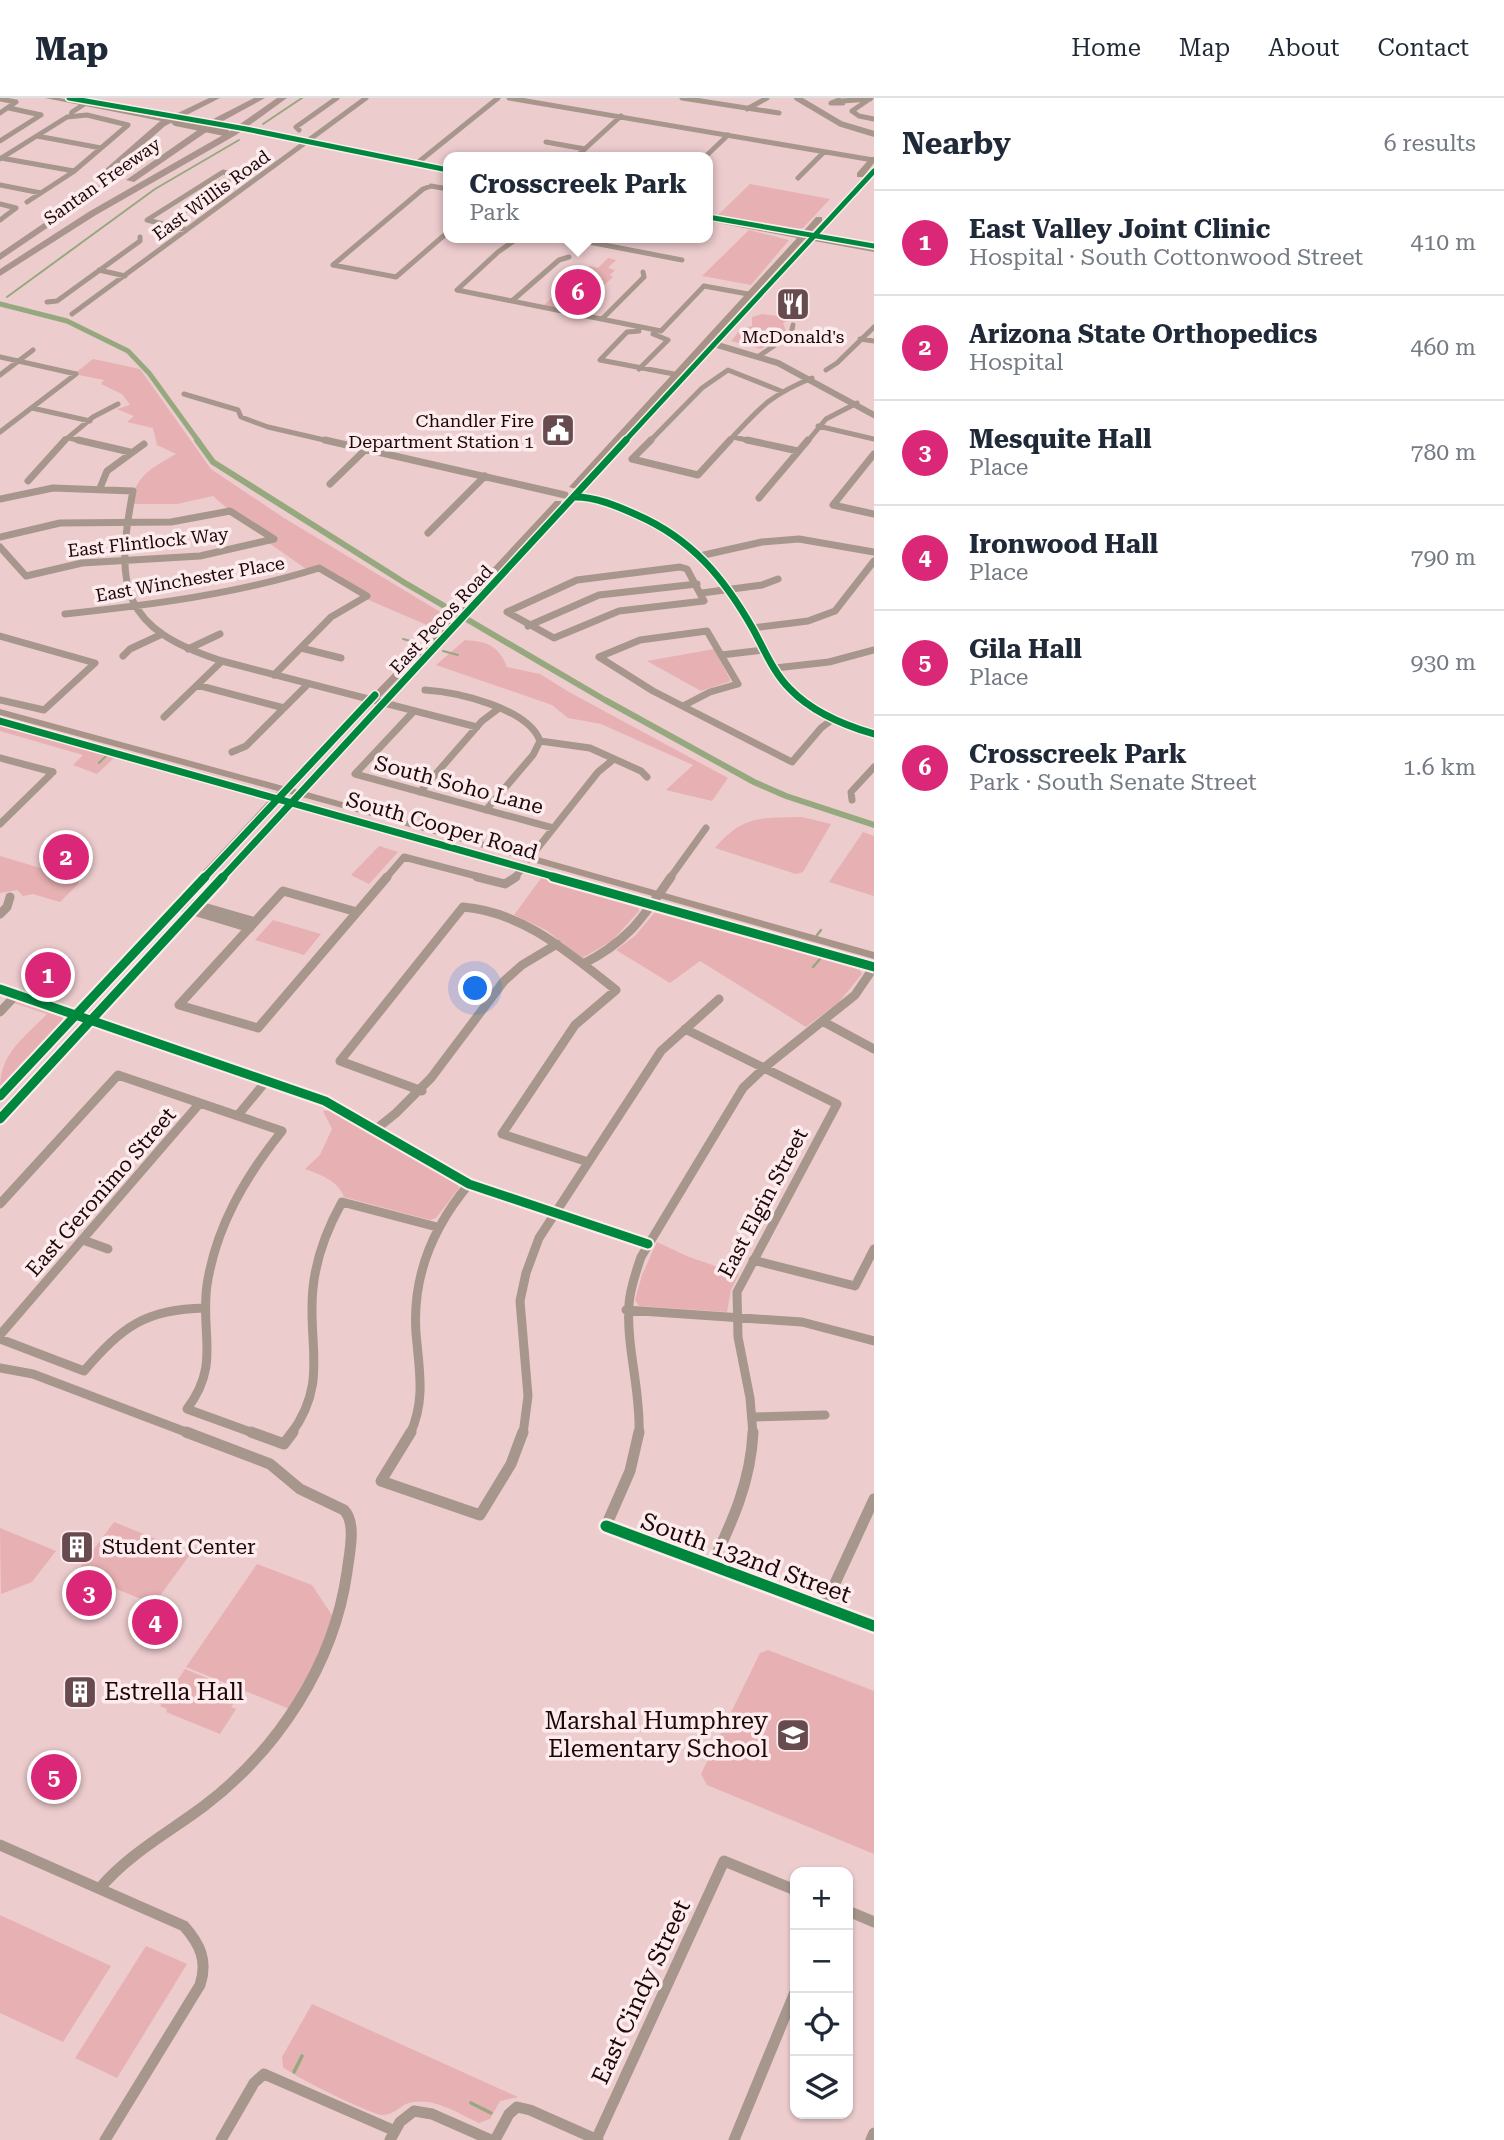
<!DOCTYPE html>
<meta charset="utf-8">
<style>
:root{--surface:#fff;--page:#f6f6f7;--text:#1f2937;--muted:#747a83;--line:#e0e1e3;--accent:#db2777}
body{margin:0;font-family:"Roboto Serif",serif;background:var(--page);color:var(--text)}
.controls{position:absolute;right:21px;bottom:21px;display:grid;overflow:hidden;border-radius:14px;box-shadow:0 2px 5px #0004}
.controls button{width:63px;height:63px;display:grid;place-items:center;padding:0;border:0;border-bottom:2px solid var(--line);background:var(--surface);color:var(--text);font:35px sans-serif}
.you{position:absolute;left:476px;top:891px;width:24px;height:24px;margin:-18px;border:5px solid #fff;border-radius:50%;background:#1a73e8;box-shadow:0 0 0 10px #1a73e833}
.badge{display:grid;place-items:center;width:46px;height:46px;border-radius:50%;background:var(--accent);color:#fff;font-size:23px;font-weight:700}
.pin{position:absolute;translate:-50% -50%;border:4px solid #fff;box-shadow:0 2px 7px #0006}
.popup{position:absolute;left:443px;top:54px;width:270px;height:91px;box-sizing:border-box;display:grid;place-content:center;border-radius:14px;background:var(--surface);filter:drop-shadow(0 2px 5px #0005);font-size:23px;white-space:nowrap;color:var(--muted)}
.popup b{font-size:26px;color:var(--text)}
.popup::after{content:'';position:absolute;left:50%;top:100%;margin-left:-14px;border:14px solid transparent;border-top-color:var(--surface)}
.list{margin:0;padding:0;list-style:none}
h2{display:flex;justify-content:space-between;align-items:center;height:91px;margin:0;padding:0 28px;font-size:30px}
h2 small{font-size:23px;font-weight:400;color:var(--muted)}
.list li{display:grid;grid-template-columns:46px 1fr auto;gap:21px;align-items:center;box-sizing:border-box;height:105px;padding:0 28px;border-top:2px solid var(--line)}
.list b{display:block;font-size:26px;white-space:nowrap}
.list p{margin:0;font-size:23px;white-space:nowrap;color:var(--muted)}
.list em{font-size:23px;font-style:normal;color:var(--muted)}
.icon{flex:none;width:38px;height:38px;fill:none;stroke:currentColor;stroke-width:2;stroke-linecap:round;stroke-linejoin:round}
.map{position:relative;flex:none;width:874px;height:2042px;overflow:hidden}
header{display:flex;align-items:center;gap:42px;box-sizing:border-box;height:98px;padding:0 35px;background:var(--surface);border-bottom:2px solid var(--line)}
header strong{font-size:33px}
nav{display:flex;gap:38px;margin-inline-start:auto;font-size:24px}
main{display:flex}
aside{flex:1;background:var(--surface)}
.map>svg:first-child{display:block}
.green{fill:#e7b0b3}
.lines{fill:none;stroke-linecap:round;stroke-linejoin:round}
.stream-far2{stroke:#96a87e;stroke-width:2}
.stream-far1{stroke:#96a87e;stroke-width:2.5}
.stream{stroke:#96a87e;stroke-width:3.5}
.canal-far1{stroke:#96a87e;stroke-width:5}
.canal{stroke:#96a87e;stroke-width:6}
.minor-far3{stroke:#a7968c;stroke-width:5}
.minor-far2{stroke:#a7968c;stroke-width:7}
.minor-far1{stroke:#a7968c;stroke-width:9}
.minor{stroke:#a7968c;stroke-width:11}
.tertiary-far1{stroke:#a7968c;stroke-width:6}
.tertiary{stroke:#a7968c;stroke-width:9}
.secondary{fill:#a79387;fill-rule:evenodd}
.motorway{fill:#aa958e;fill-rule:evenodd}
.secondary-bridge{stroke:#a79387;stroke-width:8}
.cycleway-far3-casing{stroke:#fdeced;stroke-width:8}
.cycleway-far2-casing{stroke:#fdeced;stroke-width:10}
.cycleway-far1-casing{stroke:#fdeced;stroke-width:13}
.cycleway-casing{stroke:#fdeced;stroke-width:16}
.cycleway-far3{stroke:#00873e;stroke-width:5}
.cycleway-far2{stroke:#00873e;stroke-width:7}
.cycleway-far1{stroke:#00873e;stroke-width:9}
.cycleway{stroke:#00873e;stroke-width:11}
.labels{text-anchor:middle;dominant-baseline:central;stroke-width:7;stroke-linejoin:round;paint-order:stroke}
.far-street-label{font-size:18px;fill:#1f0609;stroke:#fdeced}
.far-poi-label{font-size:18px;fill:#1f0609;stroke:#fdeced}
.street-label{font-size:21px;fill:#1f0609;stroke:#fdeced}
.poi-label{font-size:21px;fill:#1f0609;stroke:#fdeced;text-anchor:start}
.near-street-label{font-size:24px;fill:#1f0609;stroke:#fdeced}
.near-poi-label{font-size:24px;fill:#1f0609;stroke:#fdeced;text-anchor:start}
</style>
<header>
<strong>Map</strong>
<nav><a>Home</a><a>Map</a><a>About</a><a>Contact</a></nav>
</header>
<main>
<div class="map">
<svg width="874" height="2042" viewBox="0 0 874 2042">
<rect width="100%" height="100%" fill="#edccce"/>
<path class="green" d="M750 86 830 101 803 130 796 131 718 117Z
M749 132 789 142 751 187 702 178Z
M608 160 616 162 608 170 615 172 610 177 613 179 574 215 542 209 580 173 584 174 590 168 598 170Z
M762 216 793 220 783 225 786 233 784 237 761 251 731 243 741 231 752 228V219Z
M93 261 140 271 211 371 284 420 447 518 434 530 364 500 319 470 309 473 266 443 272 442 230 413 213 398 177 406H130C137 376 152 370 176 356L157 347 153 330 127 324 134 318 117 311 130 307 122 296 101 286 104 282 74 276Z
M465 542C488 544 498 547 507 569L540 576 569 594 728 680 712 703 666 692 693 667 601 626 568 620 552 607 436 567Z
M714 551 731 583 701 593 647 563Z
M0 627 115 659 97 676 73 667 83 657 0 633Z
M802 719 831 726 803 774 796 776 715 750C743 717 761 720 802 719Z
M863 734 874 738V798L829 784Z
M379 748 398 754 369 786 351 777Z
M0 758 77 781 79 785 60 804 33 796 23 798 17 792 0 795Z
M542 779 639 810V813L612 843 582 860 546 832 514 817Z
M656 813 859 871 862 876 839 904 806 929 700 863 670 885 616 852 635 838Z
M273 822 321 836 304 857 255 842Z
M20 903 62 917 63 923 0 991C0 955 23 941 47 916L14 905Z
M332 1012 458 1087 459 1090 436 1120 430 1122 344 1099C339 1083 319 1076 305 1071L320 1057 332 1031 323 1013Z
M657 1144 689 1159 739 1176 731 1192 727 1214 639 1208 635 1202 642 1177Z
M114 1424 191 1455 154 1506 76 1475Z
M0 1430 56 1453 32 1484 1 1496Z
M257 1466 312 1487 337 1525 292 1612 186 1569Z
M768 1552 874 1593V1756L707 1687 701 1676 760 1555Z
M185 1571 241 1594 231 1609 236 1611 220 1636 166 1614 167 1611 160 1608Z
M0 1817 111 1868 63 1944 0 1915Z
M146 1848 187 1866 117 1980 75 1960Z
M312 1906 518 1999 500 2003 490 2021 479 2025C457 2015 431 1997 406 2006 398 2010 393 2017 382 2017 370 2016 293 1978 283 1969L282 1959Z"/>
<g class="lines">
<path class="stream-far2" d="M263 26 302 0
M7 199 155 91 239 42
M403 541 418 545
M443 553 458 557
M99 665 106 658"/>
<path class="stream-far1" d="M817 837 821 832
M813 869 820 861"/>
<path class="stream" d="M294 1974 302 1958
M471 2005 491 2015"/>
<path class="canal-far1" d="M0 206 67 223 128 253 149 275 199 344"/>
<path class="canal" d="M197 342 213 364 405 485 605 602 754 684 786 698 874 727"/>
<path class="minor-far3" d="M509 0 873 62
M682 0 779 15
M0 1 16 4
M839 2 843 5H831Z
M842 3 870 1
M9 10 41 17
M747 11 767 0
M852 13 859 18 874 21
M852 13 871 0
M0 15 16 4
M71 18 72 14 83 7
M299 32 296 29 337 0
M37 38 101 50
M0 43 41 17
M546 44 585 51
M576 59 621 18
M705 59 728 37
M1 60 74 73
M0 61 67 19 87 17 128 27 73 74 27 104
M416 66 498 0
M798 80 824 54
M0 87 41 95
M431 88 448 91
M0 106 16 110 0 122
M165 128 235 77
M187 132 147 122 223 74 235 77
M568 140 682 162
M333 167 396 179 448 134
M333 167 423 91 431 88
M99 172 125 178
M704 188 748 196
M457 192 661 233 704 188
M457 192 498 154 518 140
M512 203 559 162 569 159
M47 204 57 203 140 143V139
M72 216 366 0
M602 221 644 179 643 174
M639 233 627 234 600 262 674 276
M860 241 874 243
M759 258 791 236 793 227
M0 259 76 276
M639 271 668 242 653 236
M826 272 837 265 874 229
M0 277 33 252
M184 296 238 312 241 319 268 329 333 344
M32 310 90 323
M818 328 874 341
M0 334 76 276
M733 339 756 344
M69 340 86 344
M63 344 93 319 118 306
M649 344 702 290 728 272 781 293
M728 344C760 310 768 298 812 280
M807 344 826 321 857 305"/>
<path class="minor-far2" d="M78 342 130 354
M325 342 565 397
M747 342 798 353
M874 356 833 407 874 416
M632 361 698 377 730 342
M632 361 651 342
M28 383 65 342
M330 386 366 351
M100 390 107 373 144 346
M759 400 808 342
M0 401 53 390 133 393C114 491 122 531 222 563L477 629
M428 435 485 378
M0 439 60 425 171 424 230 413 274 441
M0 449 26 478 82 465 200 458 274 441
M704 457 762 444 799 441 874 454
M680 469 687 471 704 503 619 513 554 540 507 514 577 482Z
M702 495 762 487 778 481
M65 516C150 507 237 496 319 470L367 498 331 519 274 577
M528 528 599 497 697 486
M752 530 808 523 835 513 874 463
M0 538 95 565 44 612 0 602
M301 550 341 560
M188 551 220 536
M721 557 764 552
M123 558 130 551 160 537
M599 559 653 593 792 664 821 630 833 621
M599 559 640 542 707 533 738 586 710 594 683 608
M775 570 829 564 874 552
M197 587 284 610
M425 592C457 594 528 610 540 643
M414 613 355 676 553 730
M164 619 222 563
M540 643 590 650 641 673 647 679
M232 654 246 648 308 586
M0 660 53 674
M420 694 482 623 498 611
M852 702 851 694 874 669
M486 712 533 657 540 643
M0 726 53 674
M529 761 598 674 614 661
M386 780 404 759 484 780
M514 780 523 770
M670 780 706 730"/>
<path class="minor-far1" d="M477 779 505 786 516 779
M183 803 255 824
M177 808 250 830
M357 814 283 793 179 907 258 930 387 779
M0 816 7 809 10 799
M583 866C629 843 643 819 671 779
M0 891 325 1003 469 1086 648 1146
M0 914 16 897
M824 924 874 951
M685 931 837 1006 737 1194 738 1239 750 1300 753 1336
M422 993 340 963 463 809C524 814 570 856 616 892L575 927 502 1036 588 1064
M238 1017 267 982
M375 1032 396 1015 431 980 504 883 522 867 557 846
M0 1106 118 977 282 1033C246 1078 216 1128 207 1187 200 1236 221 1266 187 1311L256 1336
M83 1142 108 1151
M753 1162 855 1188 874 1151
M626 1212 802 1224 874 1243
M0 1237 200 1005
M0 1241 84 1273C122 1229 145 1211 205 1210
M0 1270 33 1276 191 1336
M753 1319 825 1317
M291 1336C329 1284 307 1247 313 1190 316 1160 327 1131 342 1104L437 1129
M410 1336C426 1302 419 1271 416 1235 412 1178 433 1129 469 1086
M523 1336 528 1298 520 1203 526 1175 539 1140 661 953 719 901
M639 1336C641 1292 626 1250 629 1206 630 1190 636 1174 641 1159L743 990 765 969 855 897 874 869"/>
<path class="minor" d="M251 1334 284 1346 293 1334
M411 1334 381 1383 480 1417 511 1366 523 1334
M639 1334 630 1373 606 1428 874 1528
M711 1468C732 1425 751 1383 753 1334
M824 1509 874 1401
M0 1747 184 1828C200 1846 208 1863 200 1887L105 2042
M100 1790C130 1755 168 1735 204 1708 278 1652 334 1566 347 1474 349 1457 357 1425 344 1412L300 1391 270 1366 186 1334
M848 1813 874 1824
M221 2042 254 1985 264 1976 395 2033
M390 2042 400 2024 414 2013 432 2016 491 2042
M495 2042 509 2016 517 2009 530 2012 598 2042
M596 2042 724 1763 795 1792
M734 2042 795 1894
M871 2042 874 2035"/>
<path class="tertiary-far1" d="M797 0 841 26 874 36
M714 246 778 265 874 317"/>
<path class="tertiary" d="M575 399C596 399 617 408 637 417 692 441 724 480 753 531 764 551 773 574 790 591 812 614 843 627 874 636"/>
<path class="secondary" d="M45 0H59L179 24 176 26Z
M232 27 448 70V74L230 30V28Z
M871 59H874V65L863 79H857V75Z
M871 71H874V77L817 139 874 150V154L814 143 307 694 874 854V861L364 716 302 699 298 704 874 865V873L294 709 4 1024 0 1025V1013L284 706 279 705 4 1001 0 1002V991L269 702 0 626V620L274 697 278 693 0 617V611L283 688 425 543 555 403H561V407L431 547 292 690 298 692 576 391 569 389 797 140 708 123V119L801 136 816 119H822V123L808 137 810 138ZM805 141 807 142 589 377ZM287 695 293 697 289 701 283 699Z"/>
<path class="motorway" d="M209 0H220L165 28 102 83H96V79L159 24Z
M254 0H265L221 24 134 84 126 82 215 20Z
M277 0H287L236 37 96 117 0 178V171L90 113 230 33Z
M135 63 143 65 0 162V155Z"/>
<path class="secondary-bridge" d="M176 24 225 34"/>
<g class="cycleway-far3-casing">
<path id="cycleway-far3" d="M69 0 246 31 448 72
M708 119 874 148
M624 344 874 73"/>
</g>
<g class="cycleway-far2-casing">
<path id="cycleway-far2" d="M575 399C596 399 617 408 637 417 692 441 724 480 753 531 764 551 773 574 790 591 812 614 843 627 874 636
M0 623 559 780
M204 780 375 597
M222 780 626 342"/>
</g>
<g class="cycleway-far1-casing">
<path id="cycleway-far1" d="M553 779 874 869
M0 891 325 1003 469 1086 648 1146
M0 998 205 779
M0 1021 223 779"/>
</g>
<g class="cycleway-casing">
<path id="cycleway" d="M606 1428 874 1528"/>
</g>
<use href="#cycleway-far3" class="cycleway-far3"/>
<use href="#cycleway-far2" class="cycleway-far2"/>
<use href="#cycleway-far1" class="cycleway-far1"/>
<use href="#cycleway" class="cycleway"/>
</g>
<defs>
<g id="restaurant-square" transform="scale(1.75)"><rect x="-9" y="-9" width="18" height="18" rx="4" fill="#674b4e" stroke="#fdeced"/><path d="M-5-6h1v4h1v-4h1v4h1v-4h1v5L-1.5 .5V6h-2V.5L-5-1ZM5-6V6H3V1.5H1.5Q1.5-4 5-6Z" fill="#fff"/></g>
<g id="civic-square" transform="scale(1.75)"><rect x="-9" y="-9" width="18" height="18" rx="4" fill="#674b4e" stroke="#fdeced"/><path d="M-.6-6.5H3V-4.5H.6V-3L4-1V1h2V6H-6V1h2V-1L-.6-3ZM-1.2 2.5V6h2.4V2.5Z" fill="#fff"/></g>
<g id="building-square" transform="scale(1.75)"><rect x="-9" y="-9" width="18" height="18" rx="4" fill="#674b4e" stroke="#fdeced"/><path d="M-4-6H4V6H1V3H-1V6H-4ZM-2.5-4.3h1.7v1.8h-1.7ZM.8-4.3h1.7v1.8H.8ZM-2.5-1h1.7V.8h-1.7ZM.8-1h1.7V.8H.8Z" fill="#fff"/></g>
<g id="school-square" transform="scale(1.75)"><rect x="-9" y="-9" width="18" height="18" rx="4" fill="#674b4e" stroke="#fdeced"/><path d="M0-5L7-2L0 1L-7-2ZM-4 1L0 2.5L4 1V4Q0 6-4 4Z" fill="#fff"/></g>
</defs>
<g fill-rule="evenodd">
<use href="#restaurant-square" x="793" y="206"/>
<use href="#civic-square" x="558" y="332"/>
<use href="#building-square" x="77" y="1449"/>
<use href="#building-square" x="80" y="1594"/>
<use href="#school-square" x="793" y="1637"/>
</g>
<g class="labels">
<g class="far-street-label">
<text transform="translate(102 83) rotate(-35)">Santan Freeway</text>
<text transform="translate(211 97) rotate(-36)">East Willis Road</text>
<text transform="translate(148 444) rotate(-6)">East Flintlock Way</text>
<text transform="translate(190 481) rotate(-10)">East Winchester Place</text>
<text transform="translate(441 521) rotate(-47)">East Pecos Road</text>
</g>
<g class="far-poi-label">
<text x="793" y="238">McDonald's</text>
<text x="534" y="322" text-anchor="end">Chandler Fire<tspan x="534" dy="21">Department Station 1</tspan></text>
</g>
<g class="street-label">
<text transform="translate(459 687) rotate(15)">South Soho Lane</text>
<text transform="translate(442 728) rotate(16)">South Cooper Road</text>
<text transform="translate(101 1094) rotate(-49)">East Geronimo Street</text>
<text transform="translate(763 1105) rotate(-62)">East Elgin Street</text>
</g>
<g class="poi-label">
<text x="102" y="1449">Student Center</text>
</g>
<g class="near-street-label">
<text transform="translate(746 1460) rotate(20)">South 132nd Street</text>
<text transform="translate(641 1894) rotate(-65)">East Cindy Street</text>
</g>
<g class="near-poi-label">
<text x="104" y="1594">Estrella Hall</text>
<text x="768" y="1623" text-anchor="end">Marshal Humphrey<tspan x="768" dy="28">Elementary School</tspan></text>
</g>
</g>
</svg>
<div class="controls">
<button>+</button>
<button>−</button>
<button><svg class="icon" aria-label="locate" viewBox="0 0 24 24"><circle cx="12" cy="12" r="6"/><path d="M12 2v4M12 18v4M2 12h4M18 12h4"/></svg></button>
<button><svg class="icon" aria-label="layers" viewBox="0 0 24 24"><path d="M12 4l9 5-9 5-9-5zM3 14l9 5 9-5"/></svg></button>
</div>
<div class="you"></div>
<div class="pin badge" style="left:48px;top:877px">1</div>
<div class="pin badge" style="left:66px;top:759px">2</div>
<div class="pin badge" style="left:89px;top:1495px">3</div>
<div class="pin badge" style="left:155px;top:1524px">4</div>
<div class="pin badge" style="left:54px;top:1679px">5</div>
<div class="pin badge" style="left:578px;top:194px">6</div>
<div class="popup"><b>Crosscreek Park</b>Park</div>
</div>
<aside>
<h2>Nearby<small>6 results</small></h2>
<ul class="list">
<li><span class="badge">1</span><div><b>East Valley Joint Clinic</b><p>Hospital · South Cottonwood Street</p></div><em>410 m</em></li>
<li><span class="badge">2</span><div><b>Arizona State Orthopedics</b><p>Hospital</p></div><em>460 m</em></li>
<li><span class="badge">3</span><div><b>Mesquite Hall</b><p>Place</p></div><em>780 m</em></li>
<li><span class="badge">4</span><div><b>Ironwood Hall</b><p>Place</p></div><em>790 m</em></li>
<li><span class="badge">5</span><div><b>Gila Hall</b><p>Place</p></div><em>930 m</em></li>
<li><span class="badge">6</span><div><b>Crosscreek Park</b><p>Park · South Senate Street</p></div><em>1.6 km</em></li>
</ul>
</aside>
</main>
